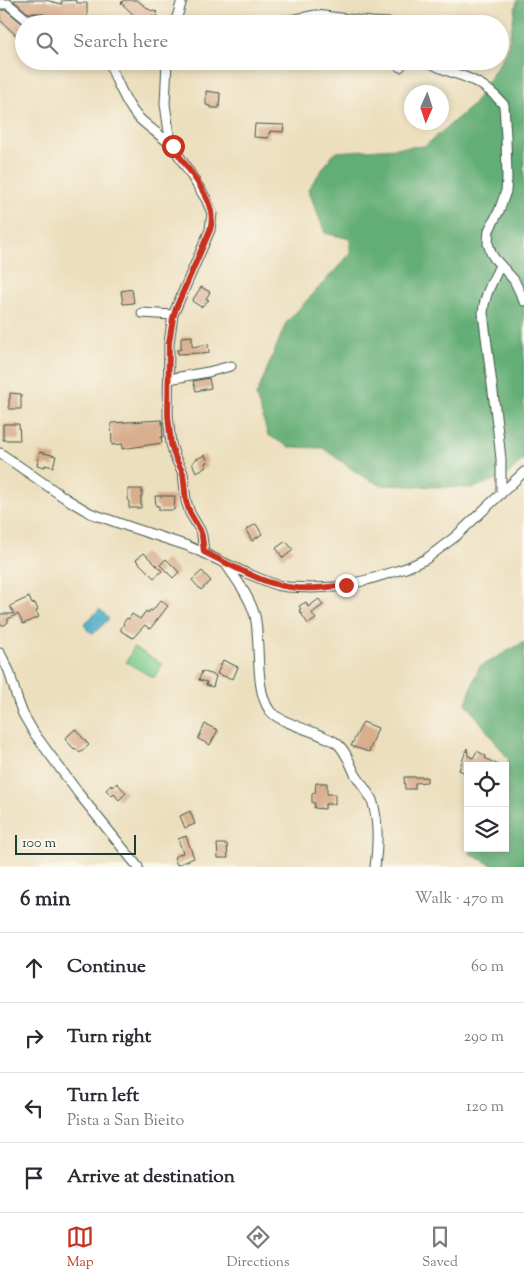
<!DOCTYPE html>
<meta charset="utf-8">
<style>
:root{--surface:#fff;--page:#f7f7f7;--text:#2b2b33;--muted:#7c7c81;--line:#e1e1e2;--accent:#c8321e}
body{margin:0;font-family:"Sorts Mill Goudy",serif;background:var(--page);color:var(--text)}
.controls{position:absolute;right:15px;bottom:15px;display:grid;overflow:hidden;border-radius:0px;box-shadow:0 2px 8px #0003}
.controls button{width:45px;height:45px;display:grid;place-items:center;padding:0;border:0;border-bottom:1px solid var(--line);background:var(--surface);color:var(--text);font:25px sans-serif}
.compass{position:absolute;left:404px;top:85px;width:45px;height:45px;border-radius:50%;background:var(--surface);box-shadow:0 2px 8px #0003;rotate:183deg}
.scale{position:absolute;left:15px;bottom:12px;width:121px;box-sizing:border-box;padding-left:5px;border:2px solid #1f3d34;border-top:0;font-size:14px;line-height:18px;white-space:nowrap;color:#1f3d34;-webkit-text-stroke:4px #fbf7ec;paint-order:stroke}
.stop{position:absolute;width:15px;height:15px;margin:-11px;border:4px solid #c8321e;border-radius:50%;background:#fff}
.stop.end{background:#c8321e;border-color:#fff;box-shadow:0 1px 5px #0008}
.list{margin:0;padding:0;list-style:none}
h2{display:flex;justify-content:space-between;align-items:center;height:65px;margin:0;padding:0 20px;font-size:21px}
h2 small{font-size:16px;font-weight:400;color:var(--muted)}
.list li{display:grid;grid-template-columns:32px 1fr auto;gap:15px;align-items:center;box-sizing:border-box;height:70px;padding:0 20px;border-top:1px solid var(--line)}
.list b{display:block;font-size:19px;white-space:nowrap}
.list p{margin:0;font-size:16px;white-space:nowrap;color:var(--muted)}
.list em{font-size:16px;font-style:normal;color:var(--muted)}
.icon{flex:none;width:28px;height:28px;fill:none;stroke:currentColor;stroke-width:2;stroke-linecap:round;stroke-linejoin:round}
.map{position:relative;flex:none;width:524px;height:867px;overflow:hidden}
.search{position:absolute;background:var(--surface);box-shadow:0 2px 8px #0003;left:15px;right:15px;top:15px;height:55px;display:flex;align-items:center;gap:12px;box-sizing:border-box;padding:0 18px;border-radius:28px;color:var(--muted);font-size:19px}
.sheet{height:345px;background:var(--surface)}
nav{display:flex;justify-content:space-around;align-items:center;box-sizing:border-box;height:70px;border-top:1px solid var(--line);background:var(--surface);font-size:14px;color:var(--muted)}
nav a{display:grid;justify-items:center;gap:2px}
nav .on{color:var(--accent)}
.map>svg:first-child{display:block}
.green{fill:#7aca8a;stroke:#4c845f}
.forest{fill:#63ae76;stroke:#417655}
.water{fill:#46acc6;stroke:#32747d}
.building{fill:#d8ae8d}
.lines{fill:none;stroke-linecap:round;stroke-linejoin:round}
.minor-casing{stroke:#3e5549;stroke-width:11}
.minor{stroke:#fff;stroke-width:9}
.route{stroke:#c8321e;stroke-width:6}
</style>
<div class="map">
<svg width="524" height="867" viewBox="0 0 524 867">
<rect width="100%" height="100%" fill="#fbf7ec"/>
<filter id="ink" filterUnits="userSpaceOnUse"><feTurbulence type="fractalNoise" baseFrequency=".02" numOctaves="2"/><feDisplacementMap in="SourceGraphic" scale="10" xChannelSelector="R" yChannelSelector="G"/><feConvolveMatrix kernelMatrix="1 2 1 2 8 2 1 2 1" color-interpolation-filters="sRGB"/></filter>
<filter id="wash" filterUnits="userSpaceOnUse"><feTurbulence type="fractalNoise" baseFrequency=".0096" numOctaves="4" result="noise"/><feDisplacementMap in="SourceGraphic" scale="20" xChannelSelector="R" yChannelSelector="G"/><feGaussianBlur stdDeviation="1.12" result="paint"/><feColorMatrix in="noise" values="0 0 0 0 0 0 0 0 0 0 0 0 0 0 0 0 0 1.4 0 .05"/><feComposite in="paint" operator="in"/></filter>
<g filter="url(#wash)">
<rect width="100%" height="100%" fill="#ecdfbe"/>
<path class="green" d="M134 647 162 664 154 678 126 662Z"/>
<path class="forest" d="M517 0H524V459L508 475 473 488 380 485 357 473 323 448 289 447 268 435 256 396 286 323 350 254V239L325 233 308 189 335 152 425 146 473 105 507 51Z
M524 642V867H496L470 854 472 848H505V767L509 760 466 703 479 667Z"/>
<path class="water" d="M100 609 109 619 93 634 92 632 88 631 84 624Z"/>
<g id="blocks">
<path class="building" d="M13 0H45L62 4 61 1 76 0 77 3H87V23H70L68 19 65 18 54 17 39 13H28Z
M124 0H137L150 10 157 12 156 17H136L121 3Z
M0 10H6L24 25V35L20 39 0 20Z
M206 91 220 93 219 108H211L210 106 206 105Z
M255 124 284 125 283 132 270 131V133H269L268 138 254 137Z
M201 287 210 292 206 299 209 300 201 307 192 301Z
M132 289 134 303 123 304 121 291Z
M192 336V347L208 344 209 353 201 354V353L178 354 177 350 181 349V337Z
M209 378 211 388 196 391 193 381Z
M10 393 21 394V409H9V399H10Z
M162 420 163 437H161L162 443 122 449 123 444 112 445 111 423Z
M3 424H19L20 440H3Z
M40 452 56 456 53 467 45 465V467L37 465Z
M205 455 208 462 205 463 207 467 196 472 192 463 194 462V460Z
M128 489H142V496H141V508H129V500H128Z
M155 496H175L174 510H159V506H156Z
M256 524 262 534 252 541 246 530Z
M286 541 293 550 283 558 276 548Z
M144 553 162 571 154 578 136 560Z
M166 559 179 572 173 578 160 565Z
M202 571 211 581 201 590 192 580Z
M29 597 32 604 35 603 38 610 36 611 39 617 23 624 18 614 8 619V622L5 625H0V614H14L10 606Z
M319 599 323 605 312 613 316 619 308 624 299 610 301 609 299 606 306 602 308 607Z
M161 600 168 606 150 629 145 625 133 638 121 631V628L124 624 123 623 127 618 129 619 132 614 140 619 146 611 148 613 150 610 152 611Z
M223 660 238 667 233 679 217 674Z
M202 671 216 676 213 687 206 685 207 682 199 680Z
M363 722 378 728 369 752 351 746Z
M205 724 218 730 210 745 198 739Z
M75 729 89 745 80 753 75 748 74 749 65 739Z
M467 748 468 756 473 758 477 751 486 756 485 758 500 766H468V774L459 770Z
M404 777H427V782L415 783V789H405Z
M117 783 126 793 119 800 114 794 112 796 106 790 111 785 113 787Z
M316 783H327V794H335V804H325V809L314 808 315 803H312V793H315Z
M190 811 195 824 185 828 180 816Z
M186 836 194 858 177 865 174 857 183 853 178 839Z
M217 844H227L228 858H218Z"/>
</g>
</g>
<g filter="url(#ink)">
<use href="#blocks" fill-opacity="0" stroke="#3e5549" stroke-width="1"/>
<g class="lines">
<g class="minor-casing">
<path id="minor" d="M0 4H8L26 19H38L53 23 64 24
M96 24 222 23 242 24
M175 24 182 0
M264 24 291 20 316 15 371 22 411 24
M109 61C114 76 126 103 136 115 146 126 161 135 172 146
M167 61 165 104 169 132 173 146 206 199 212 213 210 230 173 315 169 343 168 415 171 444 175 457 183 473 186 501 190 513 200 530 202 536 204 552
M428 61C442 72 461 73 476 82 487 87 496 96 504 105L506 137 507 179 506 191 499 211 489 230 488 243 491 253 494 258 514 280 524 301
M400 67 404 61
M500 265C493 281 484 295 483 313L498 432 501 459V494
M142 313 173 315
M169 379 208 372 231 366
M0 453 65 498 90 513 130 527 188 546 246 573 276 585 288 587 311 588 335 587 367 580 406 568 426 559 456 536 524 472
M225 563C236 579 250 597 255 616 261 642 254 690 270 711 279 723 319 732 335 742 345 748 350 764 355 774 361 783 367 791 372 800 379 821 378 845 375 867
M0 653 9 671 17 698 23 714 34 733 79 794 138 867"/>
</g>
<use href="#minor" class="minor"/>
</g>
</g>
<g class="lines" filter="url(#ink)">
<path class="route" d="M173 146C184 164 207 191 211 211 212 217 212 224 210 230L176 308 173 318 169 343 168 415 171 444 175 457 183 473 186 501 190 513 200 530 202 536 204 552C227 563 250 577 275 584 298 591 323 588 346 585"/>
</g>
</svg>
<div class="controls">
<button><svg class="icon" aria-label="locate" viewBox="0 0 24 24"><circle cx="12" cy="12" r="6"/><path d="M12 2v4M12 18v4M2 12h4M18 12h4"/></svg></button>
<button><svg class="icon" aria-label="layers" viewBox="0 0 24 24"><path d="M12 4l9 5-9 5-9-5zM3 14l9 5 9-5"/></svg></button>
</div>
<svg class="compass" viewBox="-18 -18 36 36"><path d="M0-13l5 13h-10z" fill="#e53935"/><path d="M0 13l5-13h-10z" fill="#7c7c81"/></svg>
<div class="scale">100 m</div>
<div class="stop" style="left:173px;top:146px"></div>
<div class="stop end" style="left:346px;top:585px"></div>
<div class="search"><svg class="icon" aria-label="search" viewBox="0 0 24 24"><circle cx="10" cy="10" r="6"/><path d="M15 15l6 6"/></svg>Search here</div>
</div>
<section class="sheet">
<h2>6 min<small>Walk · 470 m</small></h2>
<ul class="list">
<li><svg class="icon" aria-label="ahead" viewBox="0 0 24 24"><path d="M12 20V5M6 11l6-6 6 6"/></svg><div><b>Continue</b></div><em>60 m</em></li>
<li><svg class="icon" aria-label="right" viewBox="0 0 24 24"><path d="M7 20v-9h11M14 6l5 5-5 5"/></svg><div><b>Turn right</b></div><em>290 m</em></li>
<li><svg class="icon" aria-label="left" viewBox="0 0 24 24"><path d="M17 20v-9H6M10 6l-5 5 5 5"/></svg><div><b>Turn left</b><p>Pista a San Bieito</p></div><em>120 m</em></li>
<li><svg class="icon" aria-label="arrive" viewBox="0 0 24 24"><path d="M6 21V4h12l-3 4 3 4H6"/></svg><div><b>Arrive at destination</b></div></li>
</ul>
</section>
<nav>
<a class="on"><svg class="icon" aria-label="map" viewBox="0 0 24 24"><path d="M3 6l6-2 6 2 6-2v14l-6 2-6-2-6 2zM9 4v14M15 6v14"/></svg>Map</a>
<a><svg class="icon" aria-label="directions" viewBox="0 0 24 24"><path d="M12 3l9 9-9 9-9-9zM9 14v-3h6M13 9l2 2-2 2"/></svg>Directions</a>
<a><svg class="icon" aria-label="saved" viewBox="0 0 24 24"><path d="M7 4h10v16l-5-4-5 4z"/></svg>Saved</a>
</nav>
